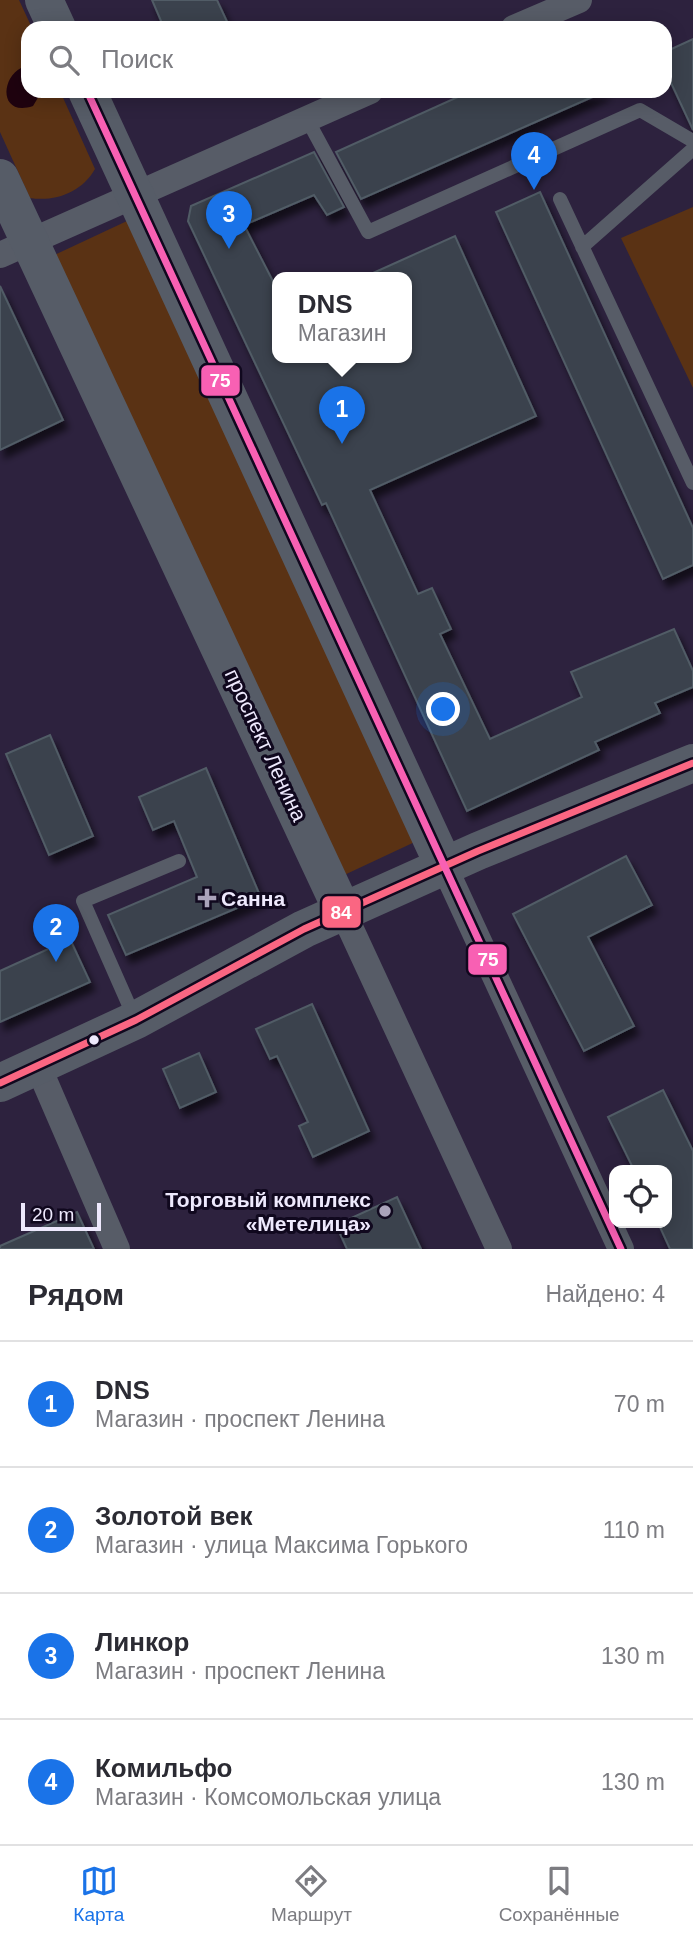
<!DOCTYPE html>
<html lang="ru">
<meta charset="utf-8">
<style>
:root{--surface:#fff;--page:#f2f2f3;--text:#2b2b33;--muted:#7c7c81;--line:#e1e1e2;--accent:#1a73e8}
body{margin:0;font-family:Helvetica,sans-serif;background:var(--page);color:var(--text)}
.controls{position:absolute;right:21px;bottom:21px;display:grid;overflow:hidden;border-radius:14px;box-shadow:0 4px 18px #0003}
.controls button{width:63px;height:63px;display:grid;place-items:center;padding:0;border:0;border-bottom:2px solid var(--line);background:var(--surface);color:var(--text);font:35px sans-serif}
.scale{position:absolute;left:21px;bottom:18px;width:80px;box-sizing:border-box;padding-left:7px;border:4px solid #eee9fd;border-top:0;font-size:19px;line-height:24px;white-space:nowrap;color:#eee9fd;-webkit-text-stroke:5px #10081e;paint-order:stroke}
.you{position:absolute;left:444px;top:710px;width:24px;height:24px;margin:-18px;border:5px solid #fff;border-radius:50%;background:#1a73e8;box-shadow:0 0 0 10px #1a73e833}
.badge{display:grid;place-items:center;width:46px;height:46px;border-radius:50%;background:var(--accent);color:#fff;font-size:23px;font-weight:700}
.pin{position:absolute;translate:-50% -58px;filter:drop-shadow(0 2px 4px #0008)}
.pin::after{content:'';position:absolute;top:37px;width:24px;height:21px;background:inherit;clip-path:polygon(0 0,100% 0,50% 100%)}
.popup{position:absolute;left:272px;top:272px;width:140px;height:91px;box-sizing:border-box;display:grid;place-content:center;border-radius:14px;background:var(--surface);filter:drop-shadow(0 2px 5px #0005);font-size:23px;white-space:nowrap;color:var(--muted)}
.popup b{font-size:26px;color:var(--text)}
.popup::after{content:'';position:absolute;left:50%;top:100%;margin-left:-14px;border:14px solid transparent;border-top-color:var(--surface)}
.list{margin:0;padding:0;list-style:none}
h2{display:flex;justify-content:space-between;align-items:center;height:91px;margin:0;padding:0 28px;font-size:30px}
h2 small{font-size:23px;font-weight:400;color:var(--muted)}
.list li{display:grid;grid-template-columns:46px 1fr auto;gap:21px;align-items:center;box-sizing:border-box;height:126px;padding:0 28px;border-top:2px solid var(--line)}
.list b{display:block;font-size:26px;white-space:nowrap}
.list p{margin:0;font-size:23px;white-space:nowrap;color:var(--muted)}
.list em{font-size:23px;font-style:normal;color:var(--muted)}
.icon{flex:none;width:38px;height:38px;fill:none;stroke:currentColor;stroke-width:2;stroke-linecap:round;stroke-linejoin:round}
.map{position:relative;flex:none;width:693px;height:1249px;overflow:hidden}
.search{position:absolute;background:var(--surface);box-shadow:0 4px 18px #0003;left:21px;right:21px;top:21px;height:77px;display:flex;align-items:center;gap:18px;box-sizing:border-box;padding:0 24px;border-radius:21px;color:var(--muted);font-size:26px}
.sheet{height:595px;background:var(--surface)}
nav{display:flex;justify-content:space-around;align-items:center;box-sizing:border-box;height:98px;border-top:2px solid var(--line);background:var(--surface);font-size:19px;color:var(--muted)}
nav a{display:grid;justify-items:center;gap:4px}
nav .on{color:var(--accent)}
.map>svg:first-child{display:block}
.green{fill:#5a3214}
.water{fill:#1f030f}
.building{fill:#3a434d;stroke:#515c66;stroke-width:2;filter:url(#shadow)}
.lines{fill:none;stroke-linecap:round;stroke-linejoin:round}
.lane{stroke:#575c67;stroke-width:14}
.street{stroke:#575c67;stroke-width:26}
.secondary{stroke:#565c67;stroke-width:38}
.bus-1-casing{stroke:#10081e;stroke-width:12}
.bus-2-casing{stroke:#10081e;stroke-width:12}
.bus-1{stroke:#fa6682;stroke-width:7}
.bus-2{stroke:#f860b3;stroke-width:7}
.poi-dot{fill:#aaa3ba;stroke:#10081e;stroke-width:2.5}
.bus-dot{fill:#eee9fd;stroke:#10081e;stroke-width:2.5}
.labels{text-anchor:middle;dominant-baseline:central;stroke-width:6;stroke-linejoin:round;paint-order:stroke}
.street-label{font-size:21px;fill:#eee9fd;stroke:#10081e}
.poi-label{font-size:21px;font-weight:bold;fill:#eee9fd;stroke:#10081e;text-anchor:start}
.line-badge{stroke:#10081e;stroke-width:2.5}
.badge-label{font-size:19px;text-anchor:middle;font-weight:bold;fill:#fff}
</style>
<div class="map">
<svg width="693" height="1249" viewBox="0 0 693 1249">
<defs>
<filter id="shadow"><feDropShadow dx="4.5" dy="8" stdDeviation="3.5" flood-color="#0009"/></filter>
</defs>
<rect width="100%" height="100%" fill="#2d223e"/>
<path class="green" d="M0 0H19L32 28H28V91H60L95 169C82 192 56 202 30 198L0 132Z
M693 207V388L621 238Z
M127 221 419 840 340 877 48 258Z"/>
<path class="water" d="M21 68 28 69V91H42L33 106C0 117 0 79 21 68Z"/>
<path class="building" d="M152 0H217L230 28H164Z
M693 39V130L665 70V52Z
M471 91H606L361 199 336 152Z
M314 152 344 207 327 215 314 195 244 225 277 289V358H407V278H362L455 236 536 416 370 490 418 594 432 588 451 629 440 634 490 739 582 697 571 672 674 629 693 671V687L655 703 660 713 595 742 599 750 467 811 326 503 322 505 188 221 191 206Z
M540 192 693 528V565L663 579 496 212Z
M0 286 63 420 0 450Z
M50 735 93 836 49 855 6 754Z
M206 768 261 898 126 955 108 915 197 877 174 821 153 830 139 797Z
M626 856 652 905 588 937 634 1026 584 1051 513 914Z
M70 939 90 982 0 1022V971Z
M312 1004 369 1131 313 1157 299 1126 308 1122 277 1056 270 1059 256 1029Z
M199 1053 216 1092 180 1108 163 1069Z
M663 1090 693 1151V1249H670L659 1225 667 1223V1170H634L608 1117Z
M397 1197 421 1249H347L336 1225Z
M77 1212 94 1249H0V1246Z"/>
<g class="lines">
<path class="lane" d="M307 119 368 232 640 110 693 141
M560 199 693 483
M582 247 693 149
M135 1019 83 901 179 861"/>
<path class="street" d="M514 28 579 0
M0 255 370 91
M445 868 621 1249
M343 912 499 1249
M38 1066 117 1249"/>
<path class="secondary" d="M44 0 57 28
M87 91 445 868
M0 178 343 912
M0 1083 136 1020 304 929 478 851 693 763"/>
<g class="bus-1-casing">
<path id="bus-1" d="M0 1083 136 1020 304 929 478 851 693 763"/>
</g>
<g class="bus-2-casing">
<path id="bus-2" d="M87 91 621 1249"/>
</g>
<use href="#bus-1" class="bus-1"/>
<use href="#bus-2" class="bus-2"/>
</g>
<g class="poi-dot">
<path d="M203.5 887.5h7v7h7v7h-7v7h-7v-7h-7v-7h7z"/>
<circle cx="385" cy="1211" r="7"/>
</g>
<circle class="bus-dot" cx="94" cy="1040" r="6"/>
<g class="labels">
<g class="street-label">
<text transform="translate(266 745) rotate(65)">проспект Ленина</text>
</g>
<g class="poi-label">
<text x="221" y="898">Санна</text>
<text x="371" y="1199" text-anchor="end">Торговый комплекс<tspan x="371" dy="24">«Метелица»</tspan></text>
</g>
</g>
<g class="line-badge">
<rect x="200" y="364" width="41" height="33" rx="7" fill="#f860b3"/>
<rect x="321" y="895" width="41" height="34" rx="7" fill="#fa6682"/>
<rect x="467" y="943" width="41" height="33" rx="7" fill="#f860b3"/>
</g>
<g class="badge-label">
<text x="220" y="387">75</text>
<text x="341" y="919">84</text>
<text x="488" y="966">75</text>
</g>
</svg>
<div class="controls">
<button><svg class="icon" aria-label="locate" viewBox="0 0 24 24"><circle cx="12" cy="12" r="6"/><path d="M12 2v4M12 18v4M2 12h4M18 12h4"/></svg></button>
</div>
<div class="scale">20 m</div>
<div class="you"></div>
<div class="pin badge" style="left:342px;top:444px">1</div>
<div class="popup"><b>DNS</b>Магазин</div>
<div class="pin badge" style="left:56px;top:962px">2</div>
<div class="pin badge" style="left:229px;top:249px">3</div>
<div class="pin badge" style="left:534px;top:190px">4</div>
<div class="search"><svg class="icon" aria-label="search" viewBox="0 0 24 24"><circle cx="10" cy="10" r="6"/><path d="M15 15l6 6"/></svg>Поиск</div>
</div>
<section class="sheet">
<h2>Рядом<small>Найдено: 4</small></h2>
<ul class="list">
<li><span class="badge">1</span><div><b>DNS</b><p>Магазин · проспект Ленина</p></div><em>70 m</em></li>
<li><span class="badge">2</span><div><b>Золотой век</b><p>Магазин · улица Максима Горького</p></div><em>110 m</em></li>
<li><span class="badge">3</span><div><b>Линкор</b><p>Магазин · проспект Ленина</p></div><em>130 m</em></li>
<li><span class="badge">4</span><div><b>Комильфо</b><p>Магазин · Комсомольская улица</p></div><em>130 m</em></li>
</ul>
</section>
<nav>
<a class="on"><svg class="icon" aria-label="map" viewBox="0 0 24 24"><path d="M3 6l6-2 6 2 6-2v14l-6 2-6-2-6 2zM9 4v14M15 6v14"/></svg>Карта</a>
<a><svg class="icon" aria-label="directions" viewBox="0 0 24 24"><path d="M12 3l9 9-9 9-9-9zM9 14v-3h6M13 9l2 2-2 2"/></svg>Маршрут</a>
<a><svg class="icon" aria-label="saved" viewBox="0 0 24 24"><path d="M7 4h10v16l-5-4-5 4z"/></svg>Сохранённые</a>
</nav>
